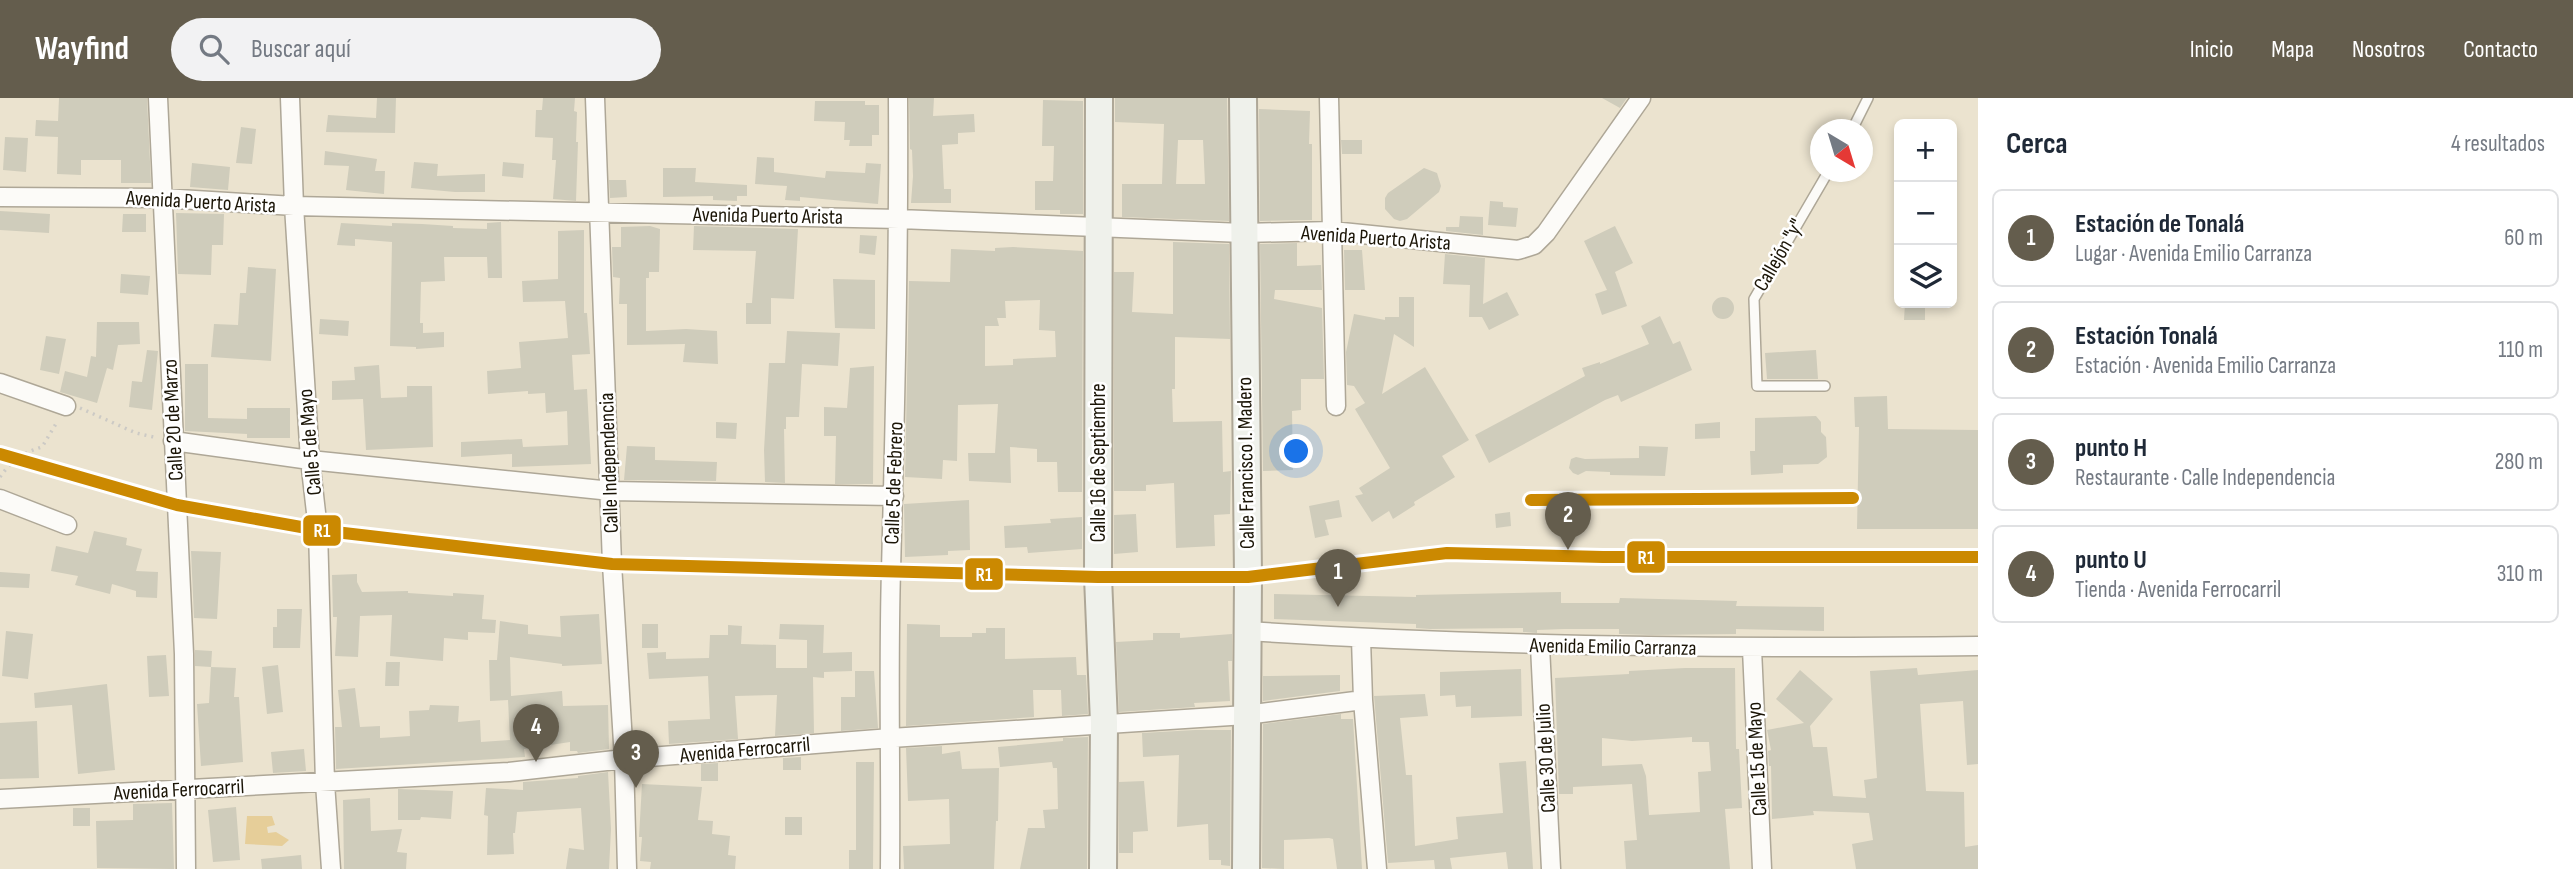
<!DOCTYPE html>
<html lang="es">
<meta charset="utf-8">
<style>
:root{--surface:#fff;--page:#f2f2f3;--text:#1f2937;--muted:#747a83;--line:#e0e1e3;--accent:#645d4d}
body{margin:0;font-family:"Sofia Sans Condensed",sans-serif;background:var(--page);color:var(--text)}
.controls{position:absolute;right:21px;top:21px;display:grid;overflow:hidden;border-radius:10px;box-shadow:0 4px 10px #0003}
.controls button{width:63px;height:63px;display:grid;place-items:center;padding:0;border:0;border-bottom:2px solid var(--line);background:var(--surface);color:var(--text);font:35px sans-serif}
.compass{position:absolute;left:1810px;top:21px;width:63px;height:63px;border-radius:50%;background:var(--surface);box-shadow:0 4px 10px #0003;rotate:142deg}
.you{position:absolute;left:1297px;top:354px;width:24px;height:24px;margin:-18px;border:5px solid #fff;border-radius:50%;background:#1a73e8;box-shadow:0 0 0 10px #1a73e833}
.badge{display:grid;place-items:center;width:46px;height:46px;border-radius:50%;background:var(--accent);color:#fff;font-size:23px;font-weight:700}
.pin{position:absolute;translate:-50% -58px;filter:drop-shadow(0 2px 4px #0008)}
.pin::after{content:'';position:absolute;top:37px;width:24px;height:21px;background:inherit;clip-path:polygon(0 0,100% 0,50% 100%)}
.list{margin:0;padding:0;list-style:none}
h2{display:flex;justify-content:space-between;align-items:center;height:91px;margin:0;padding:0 28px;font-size:30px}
h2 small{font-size:23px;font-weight:400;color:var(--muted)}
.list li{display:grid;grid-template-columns:46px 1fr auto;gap:21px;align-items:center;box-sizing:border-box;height:98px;margin:0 14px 14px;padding:0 14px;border:2px solid var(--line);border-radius:10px}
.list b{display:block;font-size:26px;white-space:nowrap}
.list p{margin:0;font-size:23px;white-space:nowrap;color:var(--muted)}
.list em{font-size:23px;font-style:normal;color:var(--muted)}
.icon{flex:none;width:38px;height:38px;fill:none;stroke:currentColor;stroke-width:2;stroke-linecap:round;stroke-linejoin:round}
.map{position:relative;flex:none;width:1978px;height:771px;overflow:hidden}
header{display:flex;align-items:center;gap:42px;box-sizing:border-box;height:98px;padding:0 35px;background:var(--accent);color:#fff}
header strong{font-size:33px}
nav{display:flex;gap:38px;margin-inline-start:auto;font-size:24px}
.search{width:490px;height:63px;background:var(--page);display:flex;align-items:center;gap:18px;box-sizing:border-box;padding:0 24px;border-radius:38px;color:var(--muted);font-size:26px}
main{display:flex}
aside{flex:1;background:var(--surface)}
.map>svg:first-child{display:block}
.green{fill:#e6ce99}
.building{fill:#cfccbb;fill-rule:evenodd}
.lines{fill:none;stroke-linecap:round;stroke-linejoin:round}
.lane-casing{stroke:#aea797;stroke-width:12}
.street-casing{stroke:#aea797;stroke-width:21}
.secondary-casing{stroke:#aea797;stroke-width:30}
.path{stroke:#cccac5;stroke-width:3.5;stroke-dasharray:2 5;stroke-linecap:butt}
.lane{stroke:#fcfbf8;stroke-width:9}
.street{stroke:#fcfbf8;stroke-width:18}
.secondary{stroke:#eff1eb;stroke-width:26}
.rail-1-casing{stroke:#fff;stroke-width:18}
.rail-1{stroke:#cb8901;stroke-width:12}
.labels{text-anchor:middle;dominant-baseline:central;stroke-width:5;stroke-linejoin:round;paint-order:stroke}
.street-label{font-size:21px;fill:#1b1507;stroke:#fff}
.line-badge{stroke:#fff;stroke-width:2.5}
.badge-label{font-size:19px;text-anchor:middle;font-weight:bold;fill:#fff}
</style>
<header>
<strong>Wayfind</strong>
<div class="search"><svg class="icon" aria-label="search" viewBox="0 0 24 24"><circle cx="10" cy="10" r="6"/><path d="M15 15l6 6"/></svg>Buscar aquí</div>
<nav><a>Inicio</a><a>Mapa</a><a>Nosotros</a><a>Contacto</a></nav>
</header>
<main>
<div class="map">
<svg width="1978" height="771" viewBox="0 0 1978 771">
<rect width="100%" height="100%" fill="#ebe3cf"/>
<path class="green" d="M247 718H272L275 727 267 729 268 735 276 734 289 742 282 748 245 746Z"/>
<path class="building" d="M59 0H147L151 85H121V62H81V77L57 76 58 39 35 38 36 22 58 23Z
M377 0H396L395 35 326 34 328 17 376 20Z
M543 0H575L574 13 577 14 576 44H578L576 103 553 101 556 62H552L553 40 535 39 536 12H542Z
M909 0H934L933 18 974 16 975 34 958 35V46L942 47 944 91H951V105H911L913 78 912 52 910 51Z
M1115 0H1227L1229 123 1122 119V86H1162L1164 26 1115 24ZM1178 42H1203L1205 86H1176Z
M1602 0H1627L1620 10Z
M1043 2 1083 3V116H1060V112H1035V83H1053L1054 48H1042Z
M815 3H865V7H879V37H872V48H849L850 42H844L845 24 814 23Z
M1259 11 1310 13 1309 46H1312V122L1260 123Z
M241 29 256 31 252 66 236 65Z
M5 39 28 40 26 74 3 72Z
M1341 42H1362V56H1342Z
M325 53 377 61 375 73H385L384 96 346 92 349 68 324 67Z
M757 59 774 60V74L825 80 826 73 865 75 866 65 881 66 878 106 800 99V103L785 102 787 88 755 86Z
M414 64 438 66 437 78 485 76V94H455L411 90Z
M503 64 524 66 523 80 502 78Z
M192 65 230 69 228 92 190 89Z
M663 70H696L695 84 747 87V98H737V103L713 102V98L663 99Z
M1424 70 1437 75 1441 88 1439 94 1407 121 1400 123 1394 121 1385 111V100L1388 95Z
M609 82H626L627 99 610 100Z
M1490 103 1503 104V109L1518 110 1516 129 1488 127Z
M0 113 50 116 49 135 0 132Z
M176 115 224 116 223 147H212L211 177 178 176Z
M123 116H146V134H122Z
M1460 118 1483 119V137L1446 133V129H1459Z
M501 124 502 180H488L487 159H444L445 183 421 184 420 225H423V235L444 234V249L416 251V249L390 248 392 144 355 141V148L337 147 341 125 392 128V125L422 126 453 128V130L487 131V125Z
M650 128 660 131 659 174H649V180H646V233L686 231 717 233 718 266 683 264 685 246 627 247V206H619L620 180 613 179 612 149H621V129Z
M694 128 798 131 794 201 771 200V226H746V205H752L756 153 693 152Z
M1615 128 1633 165 1615 174 1627 208 1602 217 1595 196 1607 192 1584 143Z
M584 132V215H587L590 256 572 257 574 292 587 291 591 366 512 369V356L461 359V344L522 341 523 349 568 347 567 313 546 315 545 295 528 296V293L488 296 487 273 521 270 519 244 568 240 565 203 523 204 522 183 558 181V133Z
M860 137 877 138 875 157 859 155Z
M1173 144 1229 146 1230 241 1175 239V291H1172L1173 324 1222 323 1223 374 1231 373 1230 416 1214 417 1215 448 1176 450 1174 385 1146 387V393H1114V174H1134L1132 214 1173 216Z
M1297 145V168L1321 167 1322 192H1275L1274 201 1322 210 1324 281H1301V312L1292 313 1293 372 1263 373 1260 146Z
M1013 149 1083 153 1082 394H1058L1057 364H1037V351L1010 349 1011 385 969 383 968 355H995L998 306 958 307 957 363 943 362 942 381 905 379 909 183 950 184 951 151 995 153V150ZM1040 202 1039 232 1055 233 1056 259 1013 261V267L985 268V228H999L997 220H1006L1005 203Z
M1344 152H1362L1365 192H1345Z
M1445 156 1485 160 1483 206 1507 194 1519 217 1489 232 1482 219H1469L1470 187 1443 186Z
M248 169 276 171 271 263 211 259 214 226 238 227 240 195H246Z
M121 176 150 178 148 197 120 195Z
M833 181 875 182V231L835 230Z
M1399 199H1414V249L1394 236 1382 296 1425 269 1469 342 1442 358 1455 379 1414 404 1415 407 1393 421 1389 413 1372 424 1355 398 1363 396 1359 390 1390 370 1355 311 1365 305 1354 288 1347 287 1346 254 1354 216 1385 222V219H1399Z
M1712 210a11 11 0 1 1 22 0a11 11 0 1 1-22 0Z
M1905 205H1925V222H1904Z
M1660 218 1673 246 1680 243 1692 272 1621 304 1618 297 1605 302 1489 365 1475 337 1585 278 1582 270 1600 264V266L1649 246 1641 228Z
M320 221 349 223 348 238 319 236Z
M97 224H139L140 246 118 247 113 272 107 270 97 305 60 294 65 273 87 279 91 258 96 259Z
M787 233 840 235 838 268 802 266 799 319H786V331H784L785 385 765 384 764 352 769 265H785Z
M46 238 66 241 59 276 40 272Z
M147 252 158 253 152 312 129 309 132 283 142 284Z
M1816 252 1818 281H1767L1765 255Z
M185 266H208V320L247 321V310H290V340H247V336L185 333Z
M379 267 381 300 407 299V288H432L433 349 366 352 363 301 332 302V283L355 282 354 269Z
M874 268 873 386H835L836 338H824V309L847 310 850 270Z
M1887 298 1888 331 1978 332V431H1857L1859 329H1855L1854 299Z
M1816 318 1821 324V334L1826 339 1827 359 1818 366 1783 367V375L1751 377 1750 353H1755V320Z
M716 324 737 325 736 341 716 340Z
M1720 324V340L1695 341V326Z
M627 348 655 349V362L717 364 716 383 624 382Z
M1639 348 1668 349 1665 378 1610 377V374L1586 373 1578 377 1573 375 1569 370 1571 361 1576 359 1585 361 1639 360Z
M969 402 970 452 948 453V457L905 459 904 406Z
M1339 402 1342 419 1325 422 1329 437 1315 440 1309 408Z
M1510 414 1511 428 1496 430 1495 416Z
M1136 416 1138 454 1114 456V417Z
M1082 419V451L1028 455 1027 449 1005 450 1004 428 1051 425 1050 421Z
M94 433 127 440 126 447 142 451 136 473 158 474 157 500 136 499V493L112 486 110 496 75 487 78 478 51 473 56 448 88 455Z
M191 453 221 454 217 521 194 520Z
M0 474 30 476 29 490 0 489Z
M357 476V484L362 494 408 493V495L453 498V495L484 497 482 521 496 522 495 535 468 534V542L444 540 443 563 390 558 392 517 360 518 358 559 335 558 337 519H333L332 477Z
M1561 494V505H1619L1620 500 1737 503 1736 508 1824 509V533L1736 531V536L1651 537 1619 536V531H1564L1537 532V535L1523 534V530L1430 531 1416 530V526L1274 521V496L1416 499V497Z
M277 511H302L300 550H273V529H277Z
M599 516 602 566 562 568V566L510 559 511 598 562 593 563 608 608 607 609 651 578 655 577 653H570V644L524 651 525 659 336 671 335 629H342L338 592 355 590 360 629 380 628V640L410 638 409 613 429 612 430 607 459 608 458 624 480 622 481 644 510 642 508 602 490 603 489 562H497L500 523 528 527V536L561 539 560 518Z
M642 526H658V550H642Z
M780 526 824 527 823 555 852 554V573L824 574V580L813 579 814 635 775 638 777 597 735 598 738 641 669 646 668 623 710 621 708 578 649 581 647 555 666 554V561L709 560 710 537H728V527L742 528 741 546 776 547V570H807V542L779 541Z
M907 526 940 527V539H972V535H986V530H1005V561L1076 559 1077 577H1086L1088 616 1062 618 1061 592H1033L1034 619 906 628Z
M6 533 33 536 28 581 2 578Z
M1153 535H1180V540L1232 536V563H1228L1230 603 1194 605 1195 609 1119 614 1116 544 1153 542Z
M195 552 212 553 211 569 195 568Z
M166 557 169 598 149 599 147 558Z
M386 564H400L399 588H385Z
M278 567 283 614 267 616 262 569Z
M211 569 236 570 234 599H239L243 664 201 668 197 606 209 605Z
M1685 570H1735L1736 651H1739L1742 710 1725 711 1730 771H1626L1624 743 1637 742 1632 686 1573 689V696H1559L1555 580 1629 576V573ZM1692 639V644H1709L1711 673 1698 674 1700 714 1649 717 1646 678 1642 666 1602 668V640L1632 643Z
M1917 570 1918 577 1978 572V666L1967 667 1963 603 1920 606 1926 693 1964 694 1965 749 1978 747V771H1856L1852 746 1873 742 1869 715 1813 713 1814 717 1772 721 1771 668H1769L1768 653 1771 652 1767 632 1804 625 1776 601 1800 572 1833 601 1810 628 1813 649H1827L1833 698 1866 700 1864 682 1877 680 1870 573Z
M1521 571 1522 618 1471 620V608L1456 609 1455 597 1440 598V574Z
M855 573H874L878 630 841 633V599H855Z
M1340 577V593L1263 603V578Z
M107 586 115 672 78 676 72 607 35 610 34 595Z
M1425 596 1428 618 1400 620 1406 677H1412L1415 748 1458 741 1456 719 1503 715 1499 665 1526 663 1533 771H1508L1506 754 1450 760 1452 771H1435L1434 762 1388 765 1374 598Z
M1341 616V621H1353L1362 771H1337L1333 741 1329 740 1284 742V771L1262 770 1263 626Z
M37 623 39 680 0 681V625Z
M1195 632H1231L1230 768 1221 767V762H1209L1208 726 1177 729 1179 657 1143 659 1142 635Z
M1088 639 1087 771H1020L1028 730H1045L1043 712 1058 711 1057 670H1053L1052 664 1000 669 998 649 1063 643V640Z
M942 648V656L960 653 962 671 999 670 998 723H996L994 771H904L903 748 950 746 949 701 908 703 906 650Z
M304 651 306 673 273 675 271 654Z
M801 659V672H783V660Z
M856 664H874L873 771H849V752H856Z
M718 665V683H701V666Z
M608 674 611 731 609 771H566L569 750 584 752 581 710 517 714 515 735H513L514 756 487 757 488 718 484 717 486 690 523 692V684L578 680V678Z
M1144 683 1148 733 1133 734V755H1119V684Z
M642 686 702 689 698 722 713 723 712 736 730 738 728 757 736 758 735 771H650L651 764 640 763 642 739H639Z
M398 691 453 693 451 721 421 719 420 722H398Z
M370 700 371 733 402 731 397 754 407 755 406 771H344L343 702Z
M172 705 174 771 97 770 96 723 133 722V706Z
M236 709 240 762 213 764 208 712Z
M73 710H90V728H73Z
M785 719H802V737H785Z
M301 757 302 771H262L261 761Z"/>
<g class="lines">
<g class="lane-casing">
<path id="lane" d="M1852 32 1868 0
M1825 288H1757L1754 201 1828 74"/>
</g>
<g class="street-casing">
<path id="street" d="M158 0 184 556 186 771
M290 0 294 108 310 362 318 432 325 685 331 771
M595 0 612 466 624 661 627 771
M1329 0 1336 308
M0 99 163 100 294 108 899 121 1243 135 1332 133 1518 152 1534 147 1546 135 1641 0
M0 285 66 308
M173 343 310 362 611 393 894 398
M0 401 67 427
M1247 533C1491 549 1734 551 1978 548
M1361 541 1363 602 1377 771
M1540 548 1551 771
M1752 551 1762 771
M0 701 509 674 624 661 891 640 1246 617 1363 602
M890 771C891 672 888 572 891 473 895 315 899 158 898 0"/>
</g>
<g class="secondary-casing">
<path id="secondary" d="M1099 0 1098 479 1104 625 1103 771
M1243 0 1248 479 1246 771"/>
</g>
<path class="path" d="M80 310 136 335 158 340
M0 379C12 362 22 355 42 349L57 324"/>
<use href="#lane" class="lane"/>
<use href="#street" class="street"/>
<use href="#secondary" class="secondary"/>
<g class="rail-1-casing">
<path id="rail-1" d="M0 356 177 407 318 432 612 466 1098 479H1248L1447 455 1603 459H1978
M1531 402 1853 400"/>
</g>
<use href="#rail-1" class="rail-1"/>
</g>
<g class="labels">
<g class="street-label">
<text transform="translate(201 104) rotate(3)">Avenida Puerto Arista</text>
<text transform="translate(768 118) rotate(1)">Avenida Puerto Arista</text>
<text transform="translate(1376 140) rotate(4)">Avenida Puerto Arista</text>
<text transform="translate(1779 157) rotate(-60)">Callejón "y"</text>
<text transform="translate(173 322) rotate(-93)">Calle 20 de Marzo</text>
<text transform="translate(310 344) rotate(-95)">Calle 5 de Mayo</text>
<text transform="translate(609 365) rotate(-92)">Calle Independencia</text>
<text transform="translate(1098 365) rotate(-90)">Calle 16 de Septiembre</text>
<text transform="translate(1246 365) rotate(-91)">Calle Francisco I. Madero</text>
<text transform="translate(894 385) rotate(-88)">Calle 5 de Febrero</text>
<text transform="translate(1613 549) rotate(1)">Avenida Emilio Carranza</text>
<text transform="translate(745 652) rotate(-5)">Avenida Ferrocarril</text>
<text transform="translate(1546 660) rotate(-93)">Calle 30 de Julio</text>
<text transform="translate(1757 661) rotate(-93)">Calle 15 de Mayo</text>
<text transform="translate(179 692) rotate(-3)">Avenida Ferrocarril</text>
</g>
</g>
<g class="line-badge">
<rect x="302" y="416" width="40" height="33" rx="7" fill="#cb8901"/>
<rect x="1626" y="442" width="40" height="34" rx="7" fill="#cb8901"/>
<rect x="964" y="459" width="40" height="34" rx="7" fill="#cb8901"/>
</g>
<g class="badge-label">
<text x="322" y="439">R1</text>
<text x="1646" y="466">R1</text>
<text x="984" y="483">R1</text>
</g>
</svg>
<div class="controls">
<button>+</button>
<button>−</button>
<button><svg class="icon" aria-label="layers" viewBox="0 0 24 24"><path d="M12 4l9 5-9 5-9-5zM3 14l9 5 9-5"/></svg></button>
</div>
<svg class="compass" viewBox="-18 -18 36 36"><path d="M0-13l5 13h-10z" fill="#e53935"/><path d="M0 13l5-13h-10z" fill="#747a83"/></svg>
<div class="you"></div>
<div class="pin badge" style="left:1338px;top:509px">1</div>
<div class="pin badge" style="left:1568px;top:452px">2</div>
<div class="pin badge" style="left:636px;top:690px">3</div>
<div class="pin badge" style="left:536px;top:664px">4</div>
</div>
<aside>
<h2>Cerca<small>4 resultados</small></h2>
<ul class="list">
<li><span class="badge">1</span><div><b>Estación de Tonalá</b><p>Lugar · Avenida Emilio Carranza</p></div><em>60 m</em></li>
<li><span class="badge">2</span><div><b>Estación Tonalá</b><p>Estación · Avenida Emilio Carranza</p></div><em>110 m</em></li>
<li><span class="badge">3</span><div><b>punto H</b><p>Restaurante · Calle Independencia</p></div><em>280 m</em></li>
<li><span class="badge">4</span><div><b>punto U</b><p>Tienda · Avenida Ferrocarril</p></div><em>310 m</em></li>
</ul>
</aside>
</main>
